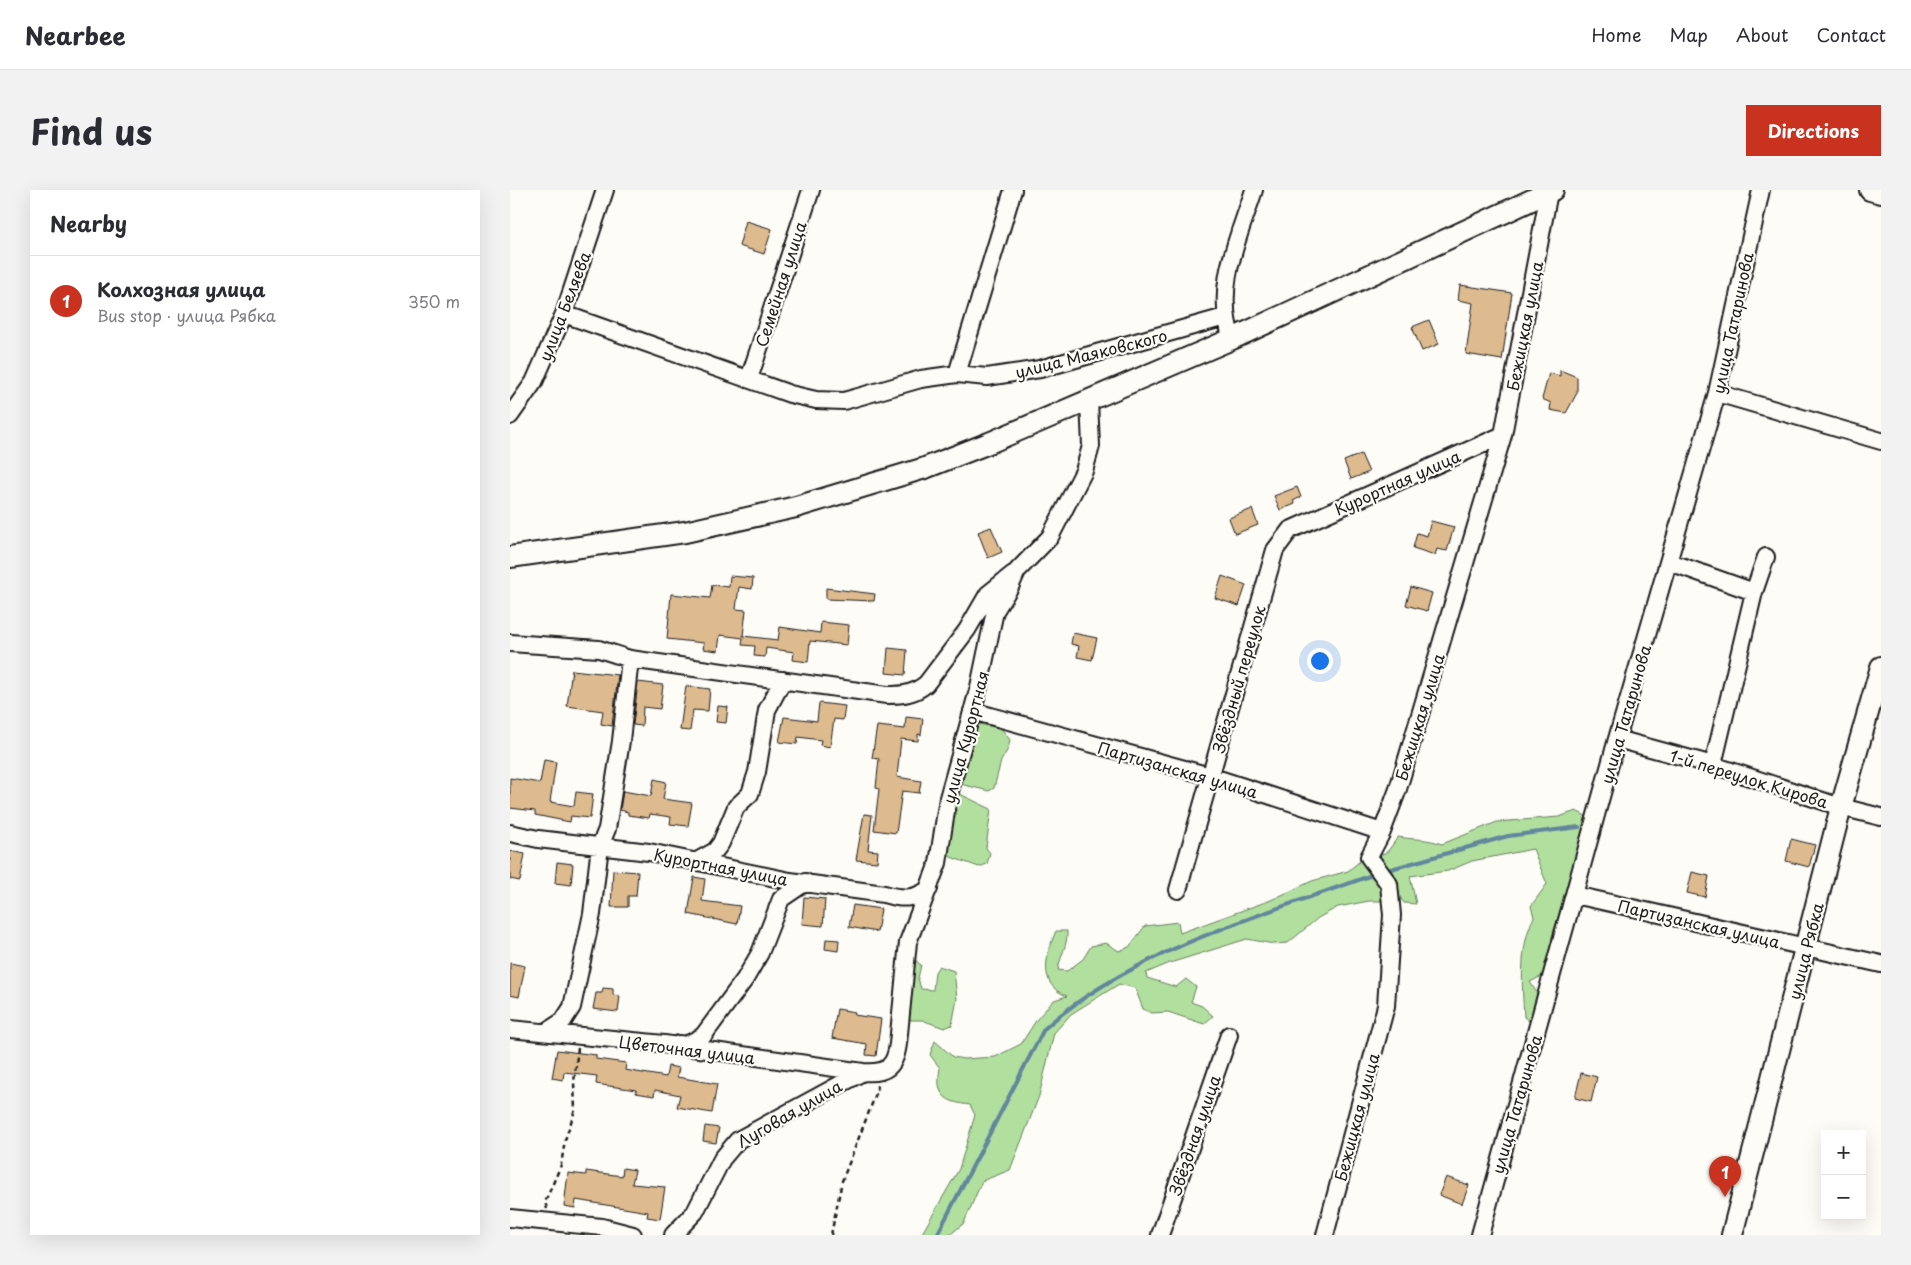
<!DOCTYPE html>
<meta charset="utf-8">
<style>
:root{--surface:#fff;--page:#f2f2f3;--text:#2b2b33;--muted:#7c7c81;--line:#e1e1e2;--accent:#c8321e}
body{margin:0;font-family:"Playpen Sans",sans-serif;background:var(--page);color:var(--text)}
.controls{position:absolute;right:15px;bottom:15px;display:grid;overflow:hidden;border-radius:0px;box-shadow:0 5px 20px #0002}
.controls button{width:45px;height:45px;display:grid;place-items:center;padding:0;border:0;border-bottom:1px solid var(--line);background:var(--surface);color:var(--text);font:25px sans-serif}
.you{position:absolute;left:809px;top:470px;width:18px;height:18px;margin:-12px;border:4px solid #fff;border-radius:50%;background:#1a73e8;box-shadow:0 0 0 8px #1a73e833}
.badge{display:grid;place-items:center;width:32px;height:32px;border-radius:50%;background:var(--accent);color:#fff;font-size:16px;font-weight:700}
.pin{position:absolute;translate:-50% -41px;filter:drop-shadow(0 1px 2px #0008)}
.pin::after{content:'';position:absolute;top:26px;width:18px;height:15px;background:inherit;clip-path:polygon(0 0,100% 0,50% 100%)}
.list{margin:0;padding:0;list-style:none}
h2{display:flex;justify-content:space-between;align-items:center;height:65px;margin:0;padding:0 20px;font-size:21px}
h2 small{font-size:16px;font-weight:400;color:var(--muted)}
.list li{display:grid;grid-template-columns:32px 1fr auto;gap:15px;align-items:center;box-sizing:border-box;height:90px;padding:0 20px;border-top:1px solid var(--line)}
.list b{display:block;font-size:19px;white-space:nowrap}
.list p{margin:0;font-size:16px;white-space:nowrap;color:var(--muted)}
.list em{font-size:16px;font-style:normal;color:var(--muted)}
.map{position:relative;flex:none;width:1371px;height:1045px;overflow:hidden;border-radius:0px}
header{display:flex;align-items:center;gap:30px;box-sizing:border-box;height:70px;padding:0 25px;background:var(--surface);border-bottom:1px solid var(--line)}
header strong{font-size:24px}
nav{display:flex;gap:28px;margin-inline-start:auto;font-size:18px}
.intro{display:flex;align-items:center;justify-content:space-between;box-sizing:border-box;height:120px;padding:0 30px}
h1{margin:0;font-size:35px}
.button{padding:12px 22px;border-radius:0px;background:var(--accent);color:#fff;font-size:18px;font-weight:700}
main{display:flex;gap:30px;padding:0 30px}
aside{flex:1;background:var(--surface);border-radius:0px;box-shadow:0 5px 20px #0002}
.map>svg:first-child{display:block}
.green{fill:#b1df9e;stroke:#667e5d}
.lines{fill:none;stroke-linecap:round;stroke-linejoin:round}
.stream{stroke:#62869c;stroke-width:4}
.building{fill:#ddbb8f;stroke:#1c1c1c}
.minor-casing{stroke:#1c1c1c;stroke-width:20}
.major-casing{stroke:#1c1c1c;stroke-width:24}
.path{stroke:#1c1c1c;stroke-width:2.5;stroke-dasharray:5 4;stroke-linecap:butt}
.minor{stroke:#fdfcf7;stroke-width:16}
.major{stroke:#fdfcf7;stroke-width:20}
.labels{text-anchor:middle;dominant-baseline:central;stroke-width:4.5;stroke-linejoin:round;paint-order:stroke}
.street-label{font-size:16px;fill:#1c1c1c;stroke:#fdfcf7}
</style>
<header>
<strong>Nearbee</strong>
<nav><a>Home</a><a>Map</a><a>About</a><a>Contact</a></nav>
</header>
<div class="intro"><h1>Find us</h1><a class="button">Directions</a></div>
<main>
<aside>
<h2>Nearby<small></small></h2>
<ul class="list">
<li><span class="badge">1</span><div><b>Колхозная улица</b><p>Bus stop · улица Рябка</p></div><em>350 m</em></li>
</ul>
</aside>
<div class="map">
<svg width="1371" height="1045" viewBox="0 0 1371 1045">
<rect width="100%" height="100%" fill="#fdfcf7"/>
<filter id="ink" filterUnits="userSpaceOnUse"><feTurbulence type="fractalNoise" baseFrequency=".02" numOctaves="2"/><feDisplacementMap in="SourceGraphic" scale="10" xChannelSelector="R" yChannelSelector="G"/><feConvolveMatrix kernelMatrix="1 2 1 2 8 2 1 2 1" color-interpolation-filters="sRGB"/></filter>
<g filter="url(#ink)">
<path class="green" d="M463 533 491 538 500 550 498 559 491 571 484 598 479 601 446 593Z
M448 603 481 619 476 658 480 663 477 674 469 677 435 665 427 642Z
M1066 621 1076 626 1075 641 1042 746 1041 758 1032 786 1020 792 1027 803 1020 832 1014 827C1012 795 1009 756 1024 727L1021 716 1037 694 1023 659 962 671 938 681 900 686 906 714 894 713 885 701 875 711H859L828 717 808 728 778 753 764 754 737 749 660 773 636 783 637 788 666 797 676 789 686 797 681 812 692 816 703 826 694 834 658 822 642 823 633 819 625 798 609 794 561 824 544 843 529 906 500 980 472 991 454 1033 440 1045H411L449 979 465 925 460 915C435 912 425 906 430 878L420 865 425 851 443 867 454 869 485 867 511 854 527 829 544 810 557 806C527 795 536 764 546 741H557C558 755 550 766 548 780L557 781 573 769 581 756 596 753 609 761 619 757 635 736 668 732 670 743 761 710 802 691 838 681 850 671 867 667 878 661 888 647C905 650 916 648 932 654L987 632 1049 627Z
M403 768 411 775 408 788 411 799 423 800 425 782 429 776 444 781 447 809 442 835 434 838 412 830H394Z"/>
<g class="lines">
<path class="stream" d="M874 681 998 646 1069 637
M427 1045 534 839C620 761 756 724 865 684"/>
</g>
<path class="building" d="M236 31 262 39 254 64 229 56Z
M950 95 1002 103 992 170 956 164 963 113 948 110Z
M919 130 929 154 912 161 902 137Z
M1050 180 1067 187V203L1056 223 1040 220 1041 213 1032 209 1039 183 1050 186Z
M851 264 859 282 841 289 834 271Z
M787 297 791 307 783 311 785 314 770 320 764 306Z
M742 319 748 335 725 344 719 328Z
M921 331 944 337 937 361 927 359 925 365 903 358 907 343 917 346Z
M481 337 492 362 478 368 468 342Z
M220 386 243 388 242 399 229 397 226 419 236 420 233 446 268 450 270 437 310 443 311 432 339 435 337 455 300 451 298 472 283 470 284 462 256 458 255 467 244 466 245 456 232 455 233 448 210 445 208 461 193 459 194 453 157 449 161 404 200 408 202 395 219 397Z
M712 386 736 395 729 416 705 408Z
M901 397 922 403 917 421 896 415Z
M316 398 365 404 364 411 316 409Z
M563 443 587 448 582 470 567 467 569 456 561 454Z
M378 458 397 460 395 485 376 483Z
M62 480 108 485 102 536 91 534 93 521 57 516Z
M128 492 153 495 150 519 133 517 132 536 123 535Z
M176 496 200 499 198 521 183 520 180 541 170 540Z
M309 513 335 516 333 530 324 529 320 557 310 555 311 550 288 547 287 554 269 552 274 527 307 531Z
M208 516 218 517 216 533 206 532Z
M396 527 413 529 411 545 408 544V551L391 549 387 587 411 591 409 603 392 601 386 643 364 640 369 599 366 598 369 569 362 568 367 536 395 539Z
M34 570 46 572 40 612 64 616 66 602 83 604 80 628 61 626 60 632 25 625V621L0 618V588L30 593Z
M144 589 156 592 153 609 182 613 178 636 160 634 161 627 140 624 139 628 118 625V622L110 620 113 601 141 606Z
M354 624 362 625 358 660 368 661 367 672 346 670Z
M1281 649 1305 655 1299 677 1276 671Z
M0 661 15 664 10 691 0 689Z
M47 672 63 674 61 695 45 693Z
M103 680 128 682 126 706H118V717H101Z
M1182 682 1199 686 1195 707 1177 703Z
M184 687 195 689 192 711 230 716 227 734 178 724Z
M294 707 315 709 313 736 292 734Z
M343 715 371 719 367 742 339 737Z
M316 749 329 750 328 761 315 759Z
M0 773 15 776 9 807 0 805Z
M93 798 103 799V805L110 806 108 822 83 819 86 803H92Z
M327 819 345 822 344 825 371 829 366 866 356 865 357 854 322 848Z
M47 860 86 865V869L116 873 115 880 156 887 158 876 169 878 167 887 207 894 202 923 167 917 170 905 145 900 144 906 126 903V900L86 894 87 886 54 882 53 890 42 888Z
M1071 883 1087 887 1081 912 1065 908Z
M195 936 209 938 206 953 193 951Z
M113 978 125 980 122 994 155 997 150 1029 137 1027 138 1022 66 1010 65 1018 54 1016 58 983 76 985V981L112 986Z
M936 987 959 995 952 1014 929 1005Z"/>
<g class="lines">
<g class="minor-casing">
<path id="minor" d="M54 124 280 204 306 210 334 211 411 189 447 184 477 187 530 179 715 127
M722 149C704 97 728 50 744 0
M447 184 503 0
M239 189 301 0
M1207 203 1371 251
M0 226 24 192 54 124 95 0
M1160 372 1244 402
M0 453 89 459 120 469 377 505C393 505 404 504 416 494L457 440 478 404 503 384
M462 521 700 586 872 642
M1107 549 1203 575 1331 617 1371 627
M1203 575 1244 402 1256 367
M0 643 28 649 139 662 280 691 374 704C392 709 403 710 419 699
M187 671 205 661 211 653 226 617 240 604 247 582 257 520 273 490
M668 700 765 360 780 340 993 245
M1065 705 1371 774
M0 839 154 854 353 882C376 884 385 877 388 854L398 752 428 673 438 608 469 497 485 421 500 397 507 381 540 347 574 281 581 256 579 210
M36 842 53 831 62 817 82 724 90 656 97 639 111 551 120 469
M169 854 176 855 193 846 235 789 250 763 271 709 296 692
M0 1028 92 1037 123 1045
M163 1045 185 1022 212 969 228 950 353 882
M650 1045 719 845
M815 1045 876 816 882 725 879 694 859 667 872 642 888 599 993 245 1039 2
M970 1045 1107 549 1207 203 1251 0"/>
</g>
<g class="major-casing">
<path id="major" d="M1360 0 1371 3
M0 367 175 342 286 317 415 278 479 253 722 149 1043 0
M1222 1045 1331 617 1371 477"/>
</g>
<path class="path" d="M37 1019 35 1012 51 975 55 950 65 920 64 892 68 858
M321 1045 332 991 367 901V895"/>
<use href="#minor" class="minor"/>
<use href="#major" class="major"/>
</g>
</g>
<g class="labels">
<g class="street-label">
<text transform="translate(270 94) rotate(-72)">Семейная улица</text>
<text transform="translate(54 116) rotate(-69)">улица Беляева</text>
<text transform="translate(1222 133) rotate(-78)">улица Татаринова</text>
<text transform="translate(1014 136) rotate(-79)">Бежицкая улица</text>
<text transform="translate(581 163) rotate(-14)">улица Маяковского</text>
<text transform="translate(887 292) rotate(-24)">Курортная улица</text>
<text transform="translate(728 489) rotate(-74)">Звёздный переулок</text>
<text transform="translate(1115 524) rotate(-74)">улица Татаринова</text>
<text transform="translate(909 527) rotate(-73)">Бежицкая улица</text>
<text transform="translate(455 547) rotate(-75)">улица Курортная</text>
<text transform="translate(668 579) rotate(16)">Партизанская улица</text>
<text transform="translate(1239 588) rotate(17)">1-й переулок Кирова</text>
<text transform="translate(211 676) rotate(11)">Курортная улица</text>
<text transform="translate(1189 733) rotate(13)">Партизанская улица</text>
<text transform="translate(1295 761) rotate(-76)">улица Рябка</text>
<text transform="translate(177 859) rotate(7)">Цветочная улица</text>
<text transform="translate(1006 914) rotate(-74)">улица Татаринова</text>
<text transform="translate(279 923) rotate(-30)">Луговая улица</text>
<text transform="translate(846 927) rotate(-75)">Бежицкая улица</text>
<text transform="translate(684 945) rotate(-71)">Звёздная улица</text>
</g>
</g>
</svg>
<div class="controls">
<button>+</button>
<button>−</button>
</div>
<div class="you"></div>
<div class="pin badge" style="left:1215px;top:1007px">1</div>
</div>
</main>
